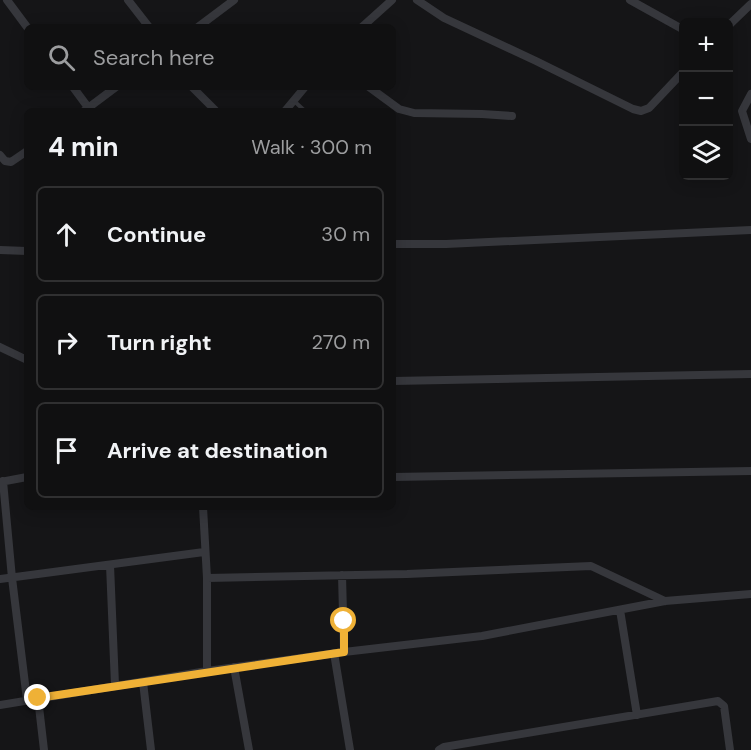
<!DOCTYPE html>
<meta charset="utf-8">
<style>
:root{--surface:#101011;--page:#1e1e1f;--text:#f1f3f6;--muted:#9c9d9f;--line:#303031}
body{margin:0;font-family:"DM Sans",sans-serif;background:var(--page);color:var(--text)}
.controls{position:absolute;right:18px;top:18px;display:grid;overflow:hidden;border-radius:9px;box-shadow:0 3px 15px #0003}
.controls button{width:54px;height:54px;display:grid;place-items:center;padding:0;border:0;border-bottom:2px solid var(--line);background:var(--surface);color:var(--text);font:30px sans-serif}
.stop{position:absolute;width:18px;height:18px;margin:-14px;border:4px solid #efb136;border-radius:50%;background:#fff}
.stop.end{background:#efb136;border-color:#fff;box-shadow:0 2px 6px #0008}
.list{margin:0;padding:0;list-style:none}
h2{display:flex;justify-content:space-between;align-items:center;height:78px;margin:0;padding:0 24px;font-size:26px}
h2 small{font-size:20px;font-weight:400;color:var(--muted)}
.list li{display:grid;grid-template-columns:39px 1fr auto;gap:18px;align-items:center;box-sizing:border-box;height:96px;margin:0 12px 12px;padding:0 12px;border:2px solid var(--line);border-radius:9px}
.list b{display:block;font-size:22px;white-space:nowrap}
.list em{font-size:20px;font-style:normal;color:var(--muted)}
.icon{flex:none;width:33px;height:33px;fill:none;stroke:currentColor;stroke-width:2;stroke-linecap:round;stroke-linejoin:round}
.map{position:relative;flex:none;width:751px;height:750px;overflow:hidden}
.search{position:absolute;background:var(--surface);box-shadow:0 3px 15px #0003;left:24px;top:24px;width:372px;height:66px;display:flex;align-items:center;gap:15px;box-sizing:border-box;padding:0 21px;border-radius:9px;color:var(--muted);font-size:22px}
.panel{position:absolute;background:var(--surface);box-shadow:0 3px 15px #0003;left:24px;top:108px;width:372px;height:402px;border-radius:9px}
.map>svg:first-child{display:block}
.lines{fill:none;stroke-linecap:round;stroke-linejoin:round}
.service{stroke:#36373c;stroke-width:4}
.minor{stroke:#36373c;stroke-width:8}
.route{stroke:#efb136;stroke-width:8}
</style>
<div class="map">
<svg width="751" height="750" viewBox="0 0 751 750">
<rect width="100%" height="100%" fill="#151517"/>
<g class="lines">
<path class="service" d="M294 101 305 111"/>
<path class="minor" d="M7 0 27 27
M128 0 149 27
M417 0 444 18 536 61 633 109 641 111 649 108 684 71
M630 0 684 30
M728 26 751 4
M198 27 234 0
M362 27 392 0
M73 87 90 110
M192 87 215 110
M369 87 399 109 414 113 482 114 512 116
M751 94 742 111 751 139
M84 111 116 87
M285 111 305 87
M0 155 5 161 11 162 27 151
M393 244H446L751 230
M0 250 27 251
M0 347 27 360
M393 381 751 374
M393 477 751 471
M3 481 12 578 27 700
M0 482 27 477
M203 507 207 578V671
M110 565 115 685
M342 575 344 652
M207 578 407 574 591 566 665 601
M0 579 204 552
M620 610 637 715
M334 653 350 750
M234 667 249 750
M143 682 151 750
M38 698 44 750
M0 705 207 671 344 652 482 636 665 601 751 594
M439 750 444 747 718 701 724 706 730 750"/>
</g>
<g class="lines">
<path class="route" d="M38 698 344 652V621"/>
</g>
</svg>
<div class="controls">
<button>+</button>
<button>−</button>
<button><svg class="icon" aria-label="layers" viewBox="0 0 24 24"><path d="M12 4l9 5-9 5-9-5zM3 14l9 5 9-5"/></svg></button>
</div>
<div class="stop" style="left:344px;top:621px"></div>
<div class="stop end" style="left:38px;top:698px"></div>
<div class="search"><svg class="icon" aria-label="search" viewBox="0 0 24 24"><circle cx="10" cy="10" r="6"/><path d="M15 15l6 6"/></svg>Search here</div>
<section class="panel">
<h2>4 min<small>Walk · 300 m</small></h2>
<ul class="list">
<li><svg class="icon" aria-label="ahead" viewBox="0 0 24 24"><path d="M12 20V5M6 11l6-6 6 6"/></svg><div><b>Continue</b></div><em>30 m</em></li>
<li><svg class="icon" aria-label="right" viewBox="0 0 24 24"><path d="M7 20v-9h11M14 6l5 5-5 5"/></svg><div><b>Turn right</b></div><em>270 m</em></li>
<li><svg class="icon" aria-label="arrive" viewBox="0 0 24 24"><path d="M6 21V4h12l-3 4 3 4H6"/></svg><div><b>Arrive at destination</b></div></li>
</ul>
</section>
</div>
